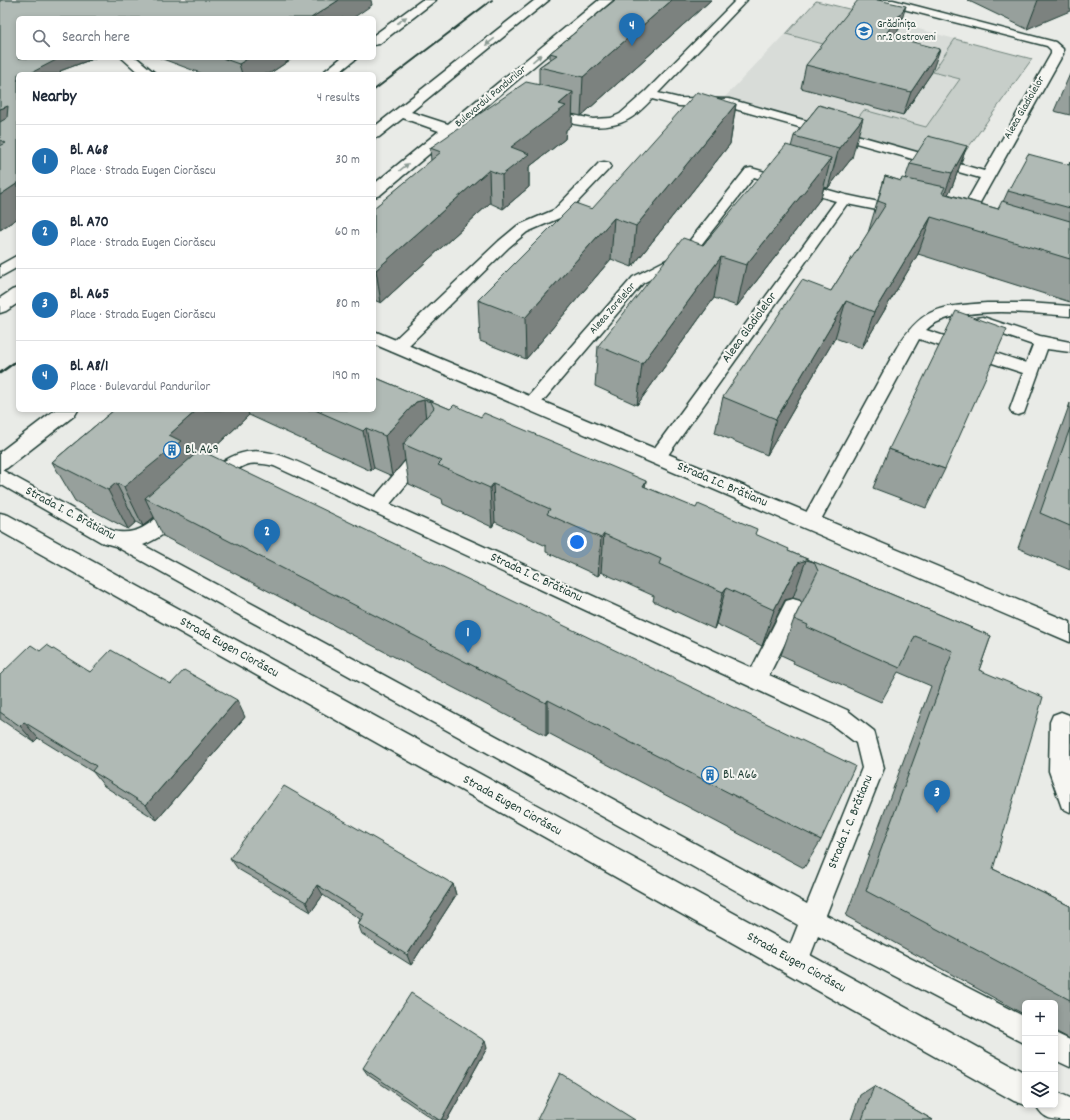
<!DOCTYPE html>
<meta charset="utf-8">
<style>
:root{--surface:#fff;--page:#f2f2f3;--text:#1f2937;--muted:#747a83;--line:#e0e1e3;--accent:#1f6fb2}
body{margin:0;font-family:Dekko,sans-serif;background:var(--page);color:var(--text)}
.controls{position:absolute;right:12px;bottom:12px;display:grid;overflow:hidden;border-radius:6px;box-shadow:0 2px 6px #0003}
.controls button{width:36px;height:36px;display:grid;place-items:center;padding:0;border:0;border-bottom:1px solid var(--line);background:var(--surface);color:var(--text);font:20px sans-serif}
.you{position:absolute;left:577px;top:542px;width:14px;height:14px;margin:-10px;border:3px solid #fff;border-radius:50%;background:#1a73e8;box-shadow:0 0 0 6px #1a73e833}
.badge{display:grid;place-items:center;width:26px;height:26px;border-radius:50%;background:var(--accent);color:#fff;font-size:13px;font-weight:700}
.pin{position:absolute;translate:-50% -33px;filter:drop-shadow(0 1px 2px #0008)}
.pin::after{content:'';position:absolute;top:21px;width:14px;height:12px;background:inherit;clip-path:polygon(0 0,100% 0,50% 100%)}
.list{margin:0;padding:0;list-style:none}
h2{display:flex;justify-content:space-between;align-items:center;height:52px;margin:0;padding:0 16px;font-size:17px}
h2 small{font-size:13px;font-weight:400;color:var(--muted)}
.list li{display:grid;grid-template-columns:26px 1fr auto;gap:12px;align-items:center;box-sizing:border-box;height:72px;padding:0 16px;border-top:1px solid var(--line)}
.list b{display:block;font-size:15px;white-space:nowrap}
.list p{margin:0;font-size:13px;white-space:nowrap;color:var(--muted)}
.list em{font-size:13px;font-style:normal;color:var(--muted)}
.icon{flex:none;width:22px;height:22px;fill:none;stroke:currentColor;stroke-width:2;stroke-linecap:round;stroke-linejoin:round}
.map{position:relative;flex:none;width:1070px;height:1120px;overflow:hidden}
.search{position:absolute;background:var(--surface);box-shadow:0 2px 6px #0003;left:16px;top:16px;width:360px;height:44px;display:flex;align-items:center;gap:10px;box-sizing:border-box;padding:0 14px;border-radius:6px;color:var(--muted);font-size:15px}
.panel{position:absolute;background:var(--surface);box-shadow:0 2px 6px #0003;left:16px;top:72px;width:360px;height:340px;border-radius:6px}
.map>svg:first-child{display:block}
.built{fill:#d8dcd8}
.green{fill:#c7cec9;stroke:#73867e}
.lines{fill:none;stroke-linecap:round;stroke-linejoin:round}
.lane-casing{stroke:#1f3d34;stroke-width:3}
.street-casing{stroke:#1f3d34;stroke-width:3}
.secondary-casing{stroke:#1f3d34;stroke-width:3}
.lane{fill:#f6f6f2;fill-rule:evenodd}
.street{fill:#f6f6f2;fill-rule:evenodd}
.secondary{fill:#f6f6f2;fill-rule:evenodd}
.rail-far1{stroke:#1f3d34;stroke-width:2}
.rail{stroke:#1f3d34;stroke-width:2.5}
.wall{fill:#97a09c;stroke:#1f3d34}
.shaded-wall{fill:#7b827f;stroke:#1f3d34}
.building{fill:#b0bab5;stroke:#1f3d34}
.oneway{fill:#8a9a93}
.labels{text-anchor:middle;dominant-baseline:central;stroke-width:4;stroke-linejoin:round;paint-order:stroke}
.far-poi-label{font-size:11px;fill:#1f3d34;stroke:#f6f6f2;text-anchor:start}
.far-street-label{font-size:11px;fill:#1f3d34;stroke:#f6f6f2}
.street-label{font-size:13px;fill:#1f3d34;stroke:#f6f6f2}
.poi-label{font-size:13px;fill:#1f3d34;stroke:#f6f6f2;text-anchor:start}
</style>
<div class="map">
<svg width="1070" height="1120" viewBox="0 0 1070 1120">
<rect width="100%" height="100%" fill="#e9ebe7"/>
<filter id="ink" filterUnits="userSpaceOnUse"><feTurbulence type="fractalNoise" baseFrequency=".025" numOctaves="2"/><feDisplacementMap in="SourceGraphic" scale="8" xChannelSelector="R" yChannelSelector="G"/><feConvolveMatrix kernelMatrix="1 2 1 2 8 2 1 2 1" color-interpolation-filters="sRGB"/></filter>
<g filter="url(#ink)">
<path class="built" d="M816 1 955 39 1032 59 957 163 724 98Z"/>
<path class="green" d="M816 1 853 10 823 44 786 34Z
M955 39 1032 59 957 163 846 132 864 110 926 127 960 79 933 72Z"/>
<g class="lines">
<g class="lane-casing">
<path id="lane" d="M736 0H747L658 93 679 98 729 99 984 171 1051 54V50L1047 46 876 2 875 0H893L1055 42 1063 49V54L968 224 966 227H956L954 224 980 178 728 107 679 106 652 99C645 106 638 114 629 119 603 134 570 123 544 117L542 114 548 110 593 119 611 118 620 114 646 91Z
M604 162 609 163 611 166 609 169 564 216 527 232 509 247 403 351 397 352 391 351 389 347 391 343 499 241 517 226 554 210 599 163Z
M751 168 846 195 907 208 909 211 907 214 902 215 847 204 663 462 657 463 651 462 648 457 836 201 754 177 690 259 643 283 537 408 531 410 525 408 523 404 525 400 633 277 680 253 746 169Z
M18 255V267L0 277V265Z
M987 303H1028L1070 306V316C1036 313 951 304 926 330L1026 363 1033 345 977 326 975 322 977 318 983 317 1040 336 1070 342V352L1047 349 1024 413 1018 415 1012 413 1010 409 1023 373 919 339 817 527 810 529 803 527 801 522 896 349C923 306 939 307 987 303Z
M424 445 430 446 433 451 430 456 390 504 752 668 786 601 793 599 800 601 803 607 769 675 847 710 874 731 884 768 826 915 1025 1017V1044L818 936 804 972 795 975 786 972 783 963 798 925 115 546 101 542 0 484V469L113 531C153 540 162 498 184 505L187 510C179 525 159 539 143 545L807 904 862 768 856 743 831 724 274 466C265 464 254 462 246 465 230 470 221 492 204 487L201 482C205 476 210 471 216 467 251 438 283 455 319 472 338 480 356 488 375 497L418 446Z
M1061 712 1069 715 1070 718V812L1062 808 1049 771 1050 722 1053 715Z
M1055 1033 1070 1040V1067L1055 1060Z"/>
</g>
<g class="street-casing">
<path id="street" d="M422 0H436L379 44 374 45V35Z
M122 58H137L156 74H140Z
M341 58H357L337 74H321Z
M55 410H78L75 415 7 468 0 471V452Z
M0 513 8 515 1025 1073 1026 1105 1014 1101 0 531Z
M1055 1091 1070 1098V1120C1052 1120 1044 1120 1036 1105H1055Z"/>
</g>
<g class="secondary-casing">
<path id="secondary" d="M535 0H549L411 112 448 124 599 0H613L459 129 457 133 453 134 380 195 374 197V184L439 131 403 118 379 137 374 138V127Z
M18 288V303L6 311 0 313V298L12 290Z
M374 331 1070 622V642L374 344Z"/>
</g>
<use href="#lane" class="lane"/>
<use href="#street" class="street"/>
<use href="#secondary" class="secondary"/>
<path class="rail-far1" d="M374 90 492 0"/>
<path class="rail" d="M0 373 18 360"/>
</g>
<path class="wall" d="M0 0 372 5 18 18V58H95L60 71 61 74H18V218L0 230Z
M615 0H711L581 116 572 114V125L566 130 565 139 529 167V187L503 209 490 203 381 303 374 300V208L431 161 430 148 539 85V67L550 59V53Z
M967 0H1070L1027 29Z
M899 29 893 37 932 72 903 115 801 88 806 65Z
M160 58H293L269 74H203Z
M1070 74V115L1054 111Z
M736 104 730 144 632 267 611 259 526 359 480 341 478 300 592 209Z
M819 105 852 158 828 188 824 187 821 198 737 306 714 298 637 405 595 386 598 346 703 245 791 147 794 136Z
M967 146 952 187 948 194 998 209 1003 202 1008 191 1069 165 1070 162V302L918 254 862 348 835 338 767 455 715 433 723 397 831 291 868 233 885 176 901 181 905 179 910 164Z
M374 377 450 409 481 417 645 487 756 535 788 551 991 636 979 670 993 869 1070 906V1039L1055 1031V1003H1025V1015L846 916 931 686 898 672 881 702 793 663 794 661 781 655 794 619 802 603 800 600 793 598 785 600 762 646 716 624 714 629 653 601 654 596 601 572 598 576 546 552V546L495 522 492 527 443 504 442 499 409 484 405 460 392 476 374 468 371 471 249 415 208 454 821 840 804 868 548 733 546 736 163 536 154 517 143 526 136 522 128 529 75 501 52 462 114 410H374Z
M1070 403V570L1018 548Z
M889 449 945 469 926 508 873 488Z
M40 651 90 672 171 684 245 717 157 820 104 786 93 772 38 738 34 742 0 719V675Z
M230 858 453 884 456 895 411 965 362 934 358 924 360 919 323 895 311 912 238 869Z
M487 1048 447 1120H434L368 1075 363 1068Z
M874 1086 933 1120H851L860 1095Z"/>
<path class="shaded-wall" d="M339 0H371L372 5 353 18H311Z
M672 0H711L581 116 583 77Z
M1038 0H1070V11L1027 29Z
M906 6 899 29 878 58 885 35Z
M940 49 932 72 903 115 911 92Z
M38 58H95L60 71 61 74H29Z
M249 58H293L269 74H242L239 64Z
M573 92 572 125 566 130 565 139 529 167V187L503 209 502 175 511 147Z
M736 104 730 144 632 267 636 226Z
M8 106 18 129 0 140V109Z
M863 118 852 158 828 188 839 148Z
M967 146 952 187 938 213 952 173Z
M831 158 821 198 737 306 746 265Z
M489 170 490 203 381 303 376 270Z
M18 183V218L0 230V195Z
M931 217 918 254 862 348 874 312Z
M614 218 611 259 526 359 525 318Z
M721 257 714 298 637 405 642 364Z
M846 301 835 338 767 455 776 419Z
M424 400 428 440 403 444 405 460 392 476 385 436 416 402Z
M197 410H247L249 415 192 469 145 498 154 517 143 526 124 487 169 435Z
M366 428 374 468 371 471 363 431Z
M646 481 641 519 643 486Z
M116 483 136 522 128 529 108 490Z
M493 484 495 522 492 527 490 488Z
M604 534 601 572 598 576 601 538Z
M806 560 793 598 785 600 762 646 774 610 798 563Z
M726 588 716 624 714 629 723 592Z
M237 700 245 717 157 820 146 805Z
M548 700V733L546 736V703Z
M24 722 38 738 34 742 20 726Z
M453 884 456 895 411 965 407 955Z
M317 885 323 895 311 912 306 902Z
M485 1041 487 1048 447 1120H441Z"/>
<path class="building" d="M0 0H339L311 18H18V58H51L56 60 29 74H18V80H17H18V183L0 195V146L6 143 0 140V122L7 118 8 106 0 109Z
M615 0H672L583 77 539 67 557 55 550 53Z
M858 0H878L906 6 885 35 940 49 911 92 806 65Z
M222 58H249L239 64Z
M526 82 573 92 559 104 566 106 511 147 529 154 502 175 489 170 376 270 374 269V208L441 152 430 148Z
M697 92 736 104 636 226 614 218 525 318 478 300 575 203 592 209Z
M819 105 863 118 839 148 794 136Z
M928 136 967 146 952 173 910 164Z
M786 145 831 158 746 265 721 257 642 364 598 346 683 238 703 245Z
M1028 154 1069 165 1070 162V208L1008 191Z
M885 176 901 181 902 178 945 187 942 193 998 209 1002 201 1070 221V259L931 217 874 312 846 301 776 419 723 397 802 280 831 291 886 204 878 201Z
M956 311 1007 329 945 469 889 449Z
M374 377 450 409 454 405 481 417 484 413 587 456 646 481 643 486 696 508 698 504 757 529 755 534 789 549 788 551 991 636 979 670 1043 697 993 869 1070 906V1000L866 891 953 651 915 636 900 668 807 627 808 625 794 619 818 571 814 562 806 560 798 563 774 610 726 588 723 592 659 564 661 559 604 534 601 538 547 514 550 509 493 484 490 488 438 465 442 461 403 444 434 408 431 402 424 400 416 402 385 436 366 428 363 431 315 410H374Z
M114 410H197L169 435 181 441 124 487 116 483 108 490 52 462Z
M1070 428V526L1040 513Z
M200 450 855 766 821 840 548 700 546 703 145 498Z
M31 645 40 651 47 645 90 672 111 650 171 684 184 670 237 700 146 805 92 771 96 766 24 722 20 726 0 712V675Z
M284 786 453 884 407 955 358 924 364 914 317 885 306 902 230 858Z
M411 993 485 1041 441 1120H439L363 1068Z
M560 1073 635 1120H537Z
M874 1086 933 1120H862Z"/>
<defs><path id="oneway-solid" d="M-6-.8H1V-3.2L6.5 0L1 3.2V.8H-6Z"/></defs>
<g class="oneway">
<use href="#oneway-solid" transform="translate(402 20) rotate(-36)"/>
<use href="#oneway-solid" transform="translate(490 42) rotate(142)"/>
<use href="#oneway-solid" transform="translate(537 58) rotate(-40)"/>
<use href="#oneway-solid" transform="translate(404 167) rotate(-39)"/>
</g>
</g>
<defs>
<g id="school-ring" transform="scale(0.9)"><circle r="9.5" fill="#f6f6f2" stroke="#1f6fb2" stroke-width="1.5"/><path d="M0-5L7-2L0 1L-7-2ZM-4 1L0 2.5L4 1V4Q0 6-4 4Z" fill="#1f6fb2"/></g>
<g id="building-ring" transform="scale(0.9)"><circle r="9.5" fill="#f6f6f2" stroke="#1f6fb2" stroke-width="1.5"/><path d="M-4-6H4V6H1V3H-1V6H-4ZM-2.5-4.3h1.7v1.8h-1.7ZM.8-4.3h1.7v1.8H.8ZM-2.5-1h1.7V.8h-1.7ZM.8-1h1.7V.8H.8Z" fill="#1f6fb2"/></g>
</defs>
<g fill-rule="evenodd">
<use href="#school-ring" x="864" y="31"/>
<use href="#building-ring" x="172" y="450"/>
<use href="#building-ring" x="710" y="775"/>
</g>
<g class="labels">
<g class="far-poi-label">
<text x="877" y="25">Grădinița<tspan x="877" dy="13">nr.2 Ostroveni</tspan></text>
</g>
<g class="far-street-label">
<text transform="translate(491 97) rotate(-40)">Bulevardul Pandurilor</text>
<text transform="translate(1025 108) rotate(-60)">Aleea Gladiolelor</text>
<text transform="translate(613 309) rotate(-49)">Aleea Zorelelor</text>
</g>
<g class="street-label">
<text transform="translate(750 328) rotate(-54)">Aleea Gladiolelor</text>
<text transform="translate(722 485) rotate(23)">Strada I.C. Brătianu</text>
<text transform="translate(70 514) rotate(28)">Strada I. C. Brătianu</text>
<text transform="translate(536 578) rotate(25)">Strada I. C. Brătianu</text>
<text transform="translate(229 648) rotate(29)">Strada Eugen Ciorăscu</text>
<text transform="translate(512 806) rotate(29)">Strada Eugen Ciorăscu</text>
<text transform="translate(851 822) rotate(-68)">Strada I. C. Brătianu</text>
<text transform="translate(796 963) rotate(29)">Strada Eugen Ciorăscu</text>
</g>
<g class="poi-label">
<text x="185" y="450">Bl. A69</text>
<text x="723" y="775">Bl. A66</text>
</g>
</g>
</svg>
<div class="controls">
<button>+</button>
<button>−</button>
<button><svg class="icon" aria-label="layers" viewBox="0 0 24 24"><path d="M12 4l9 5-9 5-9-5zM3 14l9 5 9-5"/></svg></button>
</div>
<div class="you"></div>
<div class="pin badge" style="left:468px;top:653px">1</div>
<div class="pin badge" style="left:267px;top:552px">2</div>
<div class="pin badge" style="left:937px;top:813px">3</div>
<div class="pin badge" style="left:632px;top:46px">4</div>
<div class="search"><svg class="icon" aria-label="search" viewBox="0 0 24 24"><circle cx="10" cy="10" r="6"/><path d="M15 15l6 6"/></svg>Search here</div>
<section class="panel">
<h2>Nearby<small>4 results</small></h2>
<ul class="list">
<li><span class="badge">1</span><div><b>Bl. A68</b><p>Place · Strada Eugen Ciorăscu</p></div><em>30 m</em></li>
<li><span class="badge">2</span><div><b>Bl. A70</b><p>Place · Strada Eugen Ciorăscu</p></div><em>60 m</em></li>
<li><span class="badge">3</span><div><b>Bl. A65</b><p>Place · Strada Eugen Ciorăscu</p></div><em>80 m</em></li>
<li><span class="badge">4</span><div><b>Bl. A8/1</b><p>Place · Bulevardul Pandurilor</p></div><em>190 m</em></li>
</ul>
</section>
</div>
